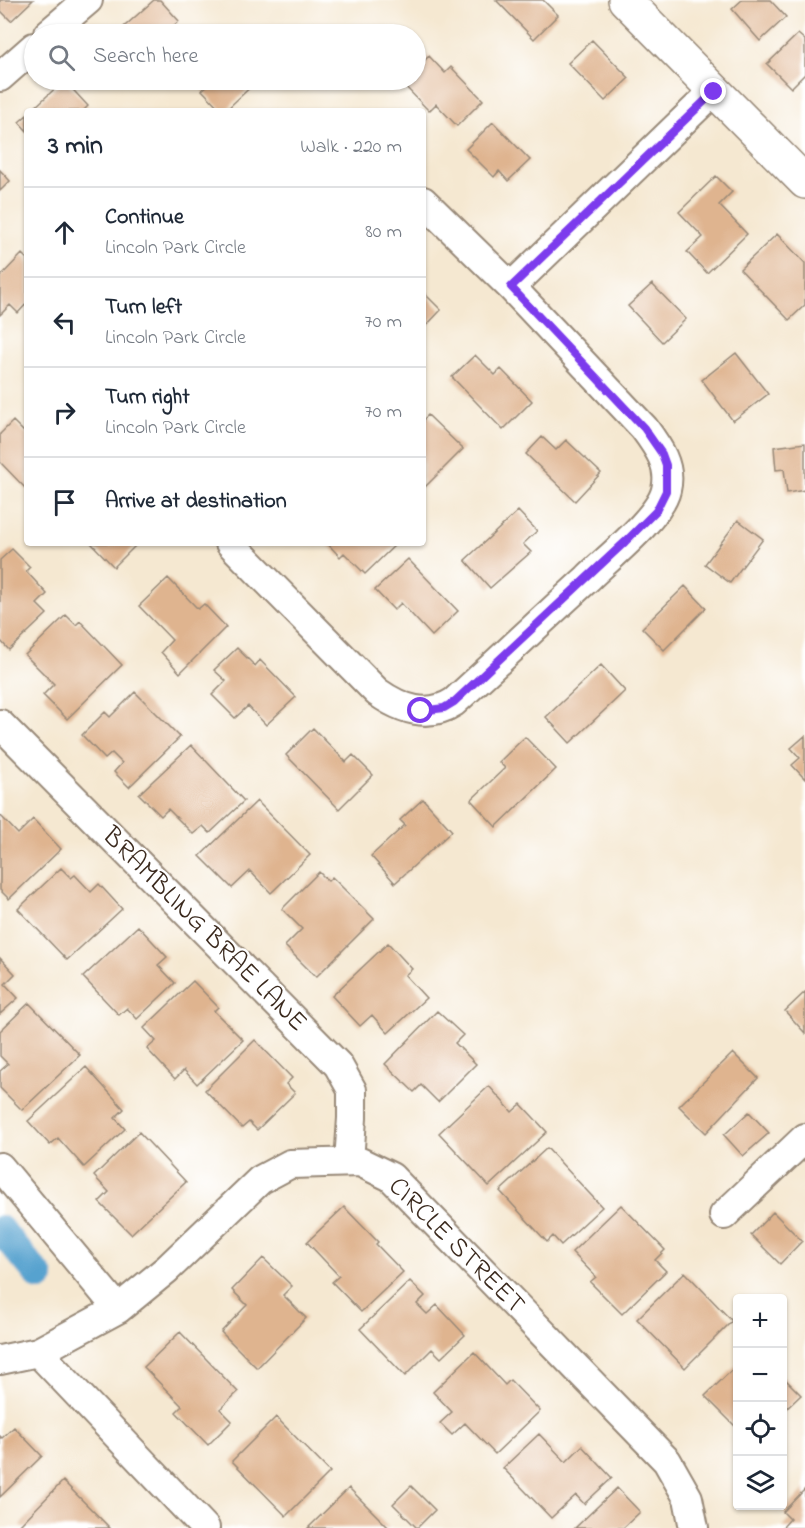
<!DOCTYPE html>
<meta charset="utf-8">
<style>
:root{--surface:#fff;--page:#f2f2f3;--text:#1f2937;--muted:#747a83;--line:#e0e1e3}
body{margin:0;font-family:"Indie Flower",sans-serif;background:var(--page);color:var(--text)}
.controls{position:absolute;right:18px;bottom:18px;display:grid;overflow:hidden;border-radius:6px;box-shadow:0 2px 4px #0004}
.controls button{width:54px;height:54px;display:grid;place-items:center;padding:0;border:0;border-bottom:2px solid var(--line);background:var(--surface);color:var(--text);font:30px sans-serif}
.stop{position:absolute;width:18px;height:18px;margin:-14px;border:4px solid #7c3aed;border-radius:50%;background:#fff}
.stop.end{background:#7c3aed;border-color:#fff;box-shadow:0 2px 6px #0008}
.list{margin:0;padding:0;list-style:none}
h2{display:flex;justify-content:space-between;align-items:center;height:78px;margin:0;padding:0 24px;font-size:26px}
h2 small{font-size:20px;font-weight:400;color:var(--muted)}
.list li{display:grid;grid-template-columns:39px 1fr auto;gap:18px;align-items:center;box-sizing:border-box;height:90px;padding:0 24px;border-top:2px solid var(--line)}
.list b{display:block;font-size:22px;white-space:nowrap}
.list p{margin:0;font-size:20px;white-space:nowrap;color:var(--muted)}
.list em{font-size:20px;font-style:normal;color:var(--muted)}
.icon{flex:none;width:33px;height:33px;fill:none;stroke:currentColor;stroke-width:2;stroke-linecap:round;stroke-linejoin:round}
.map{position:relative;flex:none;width:805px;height:1528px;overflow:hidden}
.search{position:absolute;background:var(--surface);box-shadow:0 2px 4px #0004;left:24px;top:24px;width:402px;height:66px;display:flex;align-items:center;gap:15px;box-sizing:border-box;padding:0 21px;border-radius:33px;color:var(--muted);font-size:22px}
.panel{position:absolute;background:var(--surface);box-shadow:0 2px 4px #0004;left:24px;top:108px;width:402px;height:438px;border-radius:6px}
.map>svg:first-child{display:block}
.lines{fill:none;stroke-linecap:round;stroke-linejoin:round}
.canal{stroke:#57a2cf;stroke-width:28}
.building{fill:#dfb48f}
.minor-casing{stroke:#988978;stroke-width:32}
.tertiary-casing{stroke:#988978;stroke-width:36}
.minor{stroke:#fff;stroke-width:28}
.tertiary{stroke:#fff;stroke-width:33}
.route{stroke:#7c3aed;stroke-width:8}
.labels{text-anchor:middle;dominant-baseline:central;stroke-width:4.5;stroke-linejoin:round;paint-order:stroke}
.street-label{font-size:27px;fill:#3b2a1e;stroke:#fff}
</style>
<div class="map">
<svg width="805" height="1528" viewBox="0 0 805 1528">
<rect width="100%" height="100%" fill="#fff"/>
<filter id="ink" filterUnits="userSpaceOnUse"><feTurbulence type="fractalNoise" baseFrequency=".0167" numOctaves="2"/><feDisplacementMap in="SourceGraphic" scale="12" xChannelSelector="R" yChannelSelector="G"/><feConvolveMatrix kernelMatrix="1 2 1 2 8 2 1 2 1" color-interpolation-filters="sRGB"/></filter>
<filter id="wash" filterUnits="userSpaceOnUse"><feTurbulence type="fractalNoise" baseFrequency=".008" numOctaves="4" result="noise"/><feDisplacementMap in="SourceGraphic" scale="24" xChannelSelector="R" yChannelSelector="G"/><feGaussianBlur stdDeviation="1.35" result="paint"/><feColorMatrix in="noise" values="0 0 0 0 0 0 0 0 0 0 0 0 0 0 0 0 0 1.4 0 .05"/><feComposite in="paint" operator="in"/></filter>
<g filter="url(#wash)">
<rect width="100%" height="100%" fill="#f5e8d1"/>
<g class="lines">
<path class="canal" d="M0 1229 40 1277"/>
</g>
<g id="blocks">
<path class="building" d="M0 0H33L11 21 0 10Z
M154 0H160L179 21 164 34H116Z
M496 0H543L558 15 534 39Z
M742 0H770L786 17 760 41 732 9Z
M798 34 805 40V74L791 88 767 64Z
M592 40 629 78 605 101 568 63Z
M429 56 445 73 451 67 483 100 457 126 436 104 429 111 401 82 404 80H416V69Z
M64 80 88 106 83 111H31Z
M214 80H258L225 111H222L202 90Z
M27 115V131L19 122Z
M493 122 530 160 508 181 499 171 494 177 466 149Z
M0 170 10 181 0 191Z
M716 176 732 192 719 205 747 234 707 273 687 252 703 237 679 212Z
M777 234 805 263V305L789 320 740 269Z
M22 254 27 259V303L18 313 10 305 0 315V277Z
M652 284 686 319 662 342 628 306Z
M423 292 441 310 423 329Z
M736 353 768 394 733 421 702 380Z
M475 355 495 375 501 369 532 401 503 430 452 377Z
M428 415 463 449 423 489V420Z
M13 421 27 435V490L0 462V434Z
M542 437 556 450 566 440 601 473 575 501 526 454Z
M805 443V490L787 493 784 469 776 470 774 447Z
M518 511 537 531 523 544 531 552 490 588 465 560Z
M738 520 763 539 730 583 705 564Z
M91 543H138L114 567Z
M327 543H397L365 574 344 553 340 557Z
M12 549 30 567 26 571 47 594 37 604 47 614 9 650 0 640V560Z
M408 559 458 611 432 636 401 603 394 610 375 590Z
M168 578 198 609 204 604 226 627 180 673 161 652 172 640 139 606Z
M685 586 706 608 664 650 642 628Z
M66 615 76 625 80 621 122 665 67 719 43 695 54 684 25 655Z
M237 648 255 666 260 660 296 697 266 725 248 706 235 718 212 695 226 681 214 670Z
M601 665 625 691 570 743 546 717Z
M135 692 180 737 129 787 114 772 122 763 112 753 105 759 82 735 105 712 110 717Z
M313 728 346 762 353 755 373 775 339 809 286 755Z
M805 736V779L792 765 800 758 791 748Z
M525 737 556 769 496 827 471 800 505 768 499 762Z
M191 745 244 801 210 833 203 826 193 834 168 809 161 816 139 794Z
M423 799 452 831 395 883 371 856 405 825 400 820Z
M257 801 310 855 271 893 250 871 232 888 200 856Z
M0 815 18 834 33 819 61 849 9 899 0 890Z
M61 868 71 878 75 875 91 892 99 884 122 909 67 960 18 909Z
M319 872 328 881 332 877 374 919 316 977 285 946 302 929 282 909Z
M138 926 167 957 158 965 175 983 137 1019 127 1008 119 1015 83 977Z
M388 943 412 969 405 975 426 998 388 1033 372 1015 360 1026 332 996Z
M0 958 15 974 5 984 18 998 0 1014Z
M193 981 218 1007 214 1011 243 1040 197 1084 184 1070 175 1079 147 1049 156 1041 144 1028Z
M805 992V1033L785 1011Z
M29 1003 80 1055 22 1110 0 1088V1071L8 1064 0 1056V1031Z
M437 1011 463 1035 455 1043 476 1064 438 1102 421 1085 414 1092 385 1064Z
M255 1040 292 1078 286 1084 295 1093 257 1130 249 1122 242 1128 205 1090Z
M733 1053 758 1078 706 1133 679 1106Z
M86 1067 124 1109 115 1118 125 1129 84 1167 58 1138 50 1145 28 1121Z
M489 1086 512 1112 521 1104 547 1132 489 1186 439 1133Z
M749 1112 769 1133 743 1156 724 1135Z
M139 1132 186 1182 131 1234 99 1202 109 1192 94 1176Z
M547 1148 602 1207 561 1245 553 1236 547 1242 500 1191Z
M621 1205 665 1250 655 1260 666 1271 622 1314 590 1282 596 1277 572 1252Z
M344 1207 378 1242 376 1244 403 1272 361 1312 332 1282 339 1276 307 1242Z
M773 1212 802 1241 780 1264 751 1235Z
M263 1258 292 1286 283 1295 306 1318 257 1368 221 1332 247 1305 232 1290Z
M685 1272 732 1321 685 1368 637 1319Z
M410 1281 425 1296 417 1304 427 1314 437 1305 465 1335 441 1358 432 1349 405 1376 360 1329Z
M180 1332 238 1392 220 1409 232 1421 208 1445 176 1412 182 1406 144 1367Z
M474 1352 505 1385 510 1380 540 1411 495 1454 465 1423 452 1435 440 1423 452 1412 433 1392Z
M738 1364V1429L705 1396Z
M782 1376 801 1395 782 1413Z
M276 1417 330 1472 286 1516 232 1461Z
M14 1427 42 1456 0 1497V1436L2 1438Z
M539 1434 566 1462 582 1446 612 1478 584 1504 576 1495 551 1518 503 1468Z
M63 1481 110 1528H23L20 1525Z
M411 1486 435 1510 417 1528 393 1504Z
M349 1488 389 1528H308Z
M617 1488 640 1512 623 1528H575Z
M805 1489V1528H782L790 1519 783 1512Z"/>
</g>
</g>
<g filter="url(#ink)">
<use href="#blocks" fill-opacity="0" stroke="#988978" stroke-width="1.5"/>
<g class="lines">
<g class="minor-casing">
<path id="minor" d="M48 34 88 0
M0 77 34 47
M511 287 714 91
M230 543 377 692C401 709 428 719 454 702 499 661 543 619 588 578 608 558 660 517 666 490 672 466 658 447 644 428L511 287 423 201
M0 724 338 1065 352 1090V1118L349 1162
M0 1167 118 1309
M724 1215 805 1138
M38 1352 205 1528
M0 1360 38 1352 118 1309 167 1269 260 1180 290 1164 360 1162 391 1177 667 1461 688 1498 694 1528"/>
</g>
<g class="tertiary-casing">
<path id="tertiary" d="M625 0 805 182"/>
</g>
<use href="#minor" class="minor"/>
<use href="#tertiary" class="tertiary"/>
</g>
</g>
<g class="lines" filter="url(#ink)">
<path class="route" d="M421 711 444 708 454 702 625 542 656 511 666 491V465L662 454 644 428 511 287 714 92"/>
</g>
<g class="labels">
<g class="street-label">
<text transform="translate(204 930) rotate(45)">BRAMBLING BRAE LANE</text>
<text transform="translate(456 1246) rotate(45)">CIRCLE STREET</text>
</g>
</g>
</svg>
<div class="controls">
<button>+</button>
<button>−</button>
<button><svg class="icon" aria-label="locate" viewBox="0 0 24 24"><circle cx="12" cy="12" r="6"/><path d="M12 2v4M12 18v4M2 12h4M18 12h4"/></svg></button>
<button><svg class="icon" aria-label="layers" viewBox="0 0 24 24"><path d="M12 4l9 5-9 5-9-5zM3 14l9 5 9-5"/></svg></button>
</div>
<div class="stop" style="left:421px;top:711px"></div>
<div class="stop end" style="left:714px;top:92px"></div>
<div class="search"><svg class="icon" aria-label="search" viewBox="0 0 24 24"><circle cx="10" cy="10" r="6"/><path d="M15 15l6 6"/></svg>Search here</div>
<section class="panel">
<h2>3 min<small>Walk · 220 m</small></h2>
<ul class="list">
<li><svg class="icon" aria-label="ahead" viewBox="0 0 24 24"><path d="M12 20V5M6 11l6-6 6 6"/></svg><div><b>Continue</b><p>Lincoln Park Circle</p></div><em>80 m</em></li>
<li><svg class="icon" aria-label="left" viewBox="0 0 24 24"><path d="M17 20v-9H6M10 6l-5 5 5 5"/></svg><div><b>Turn left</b><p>Lincoln Park Circle</p></div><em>70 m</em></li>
<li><svg class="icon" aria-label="right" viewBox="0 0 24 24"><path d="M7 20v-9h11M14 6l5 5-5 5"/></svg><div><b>Turn right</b><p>Lincoln Park Circle</p></div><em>70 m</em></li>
<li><svg class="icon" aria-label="arrive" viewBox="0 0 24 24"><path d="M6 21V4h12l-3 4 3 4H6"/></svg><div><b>Arrive at destination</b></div></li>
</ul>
</section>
</div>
